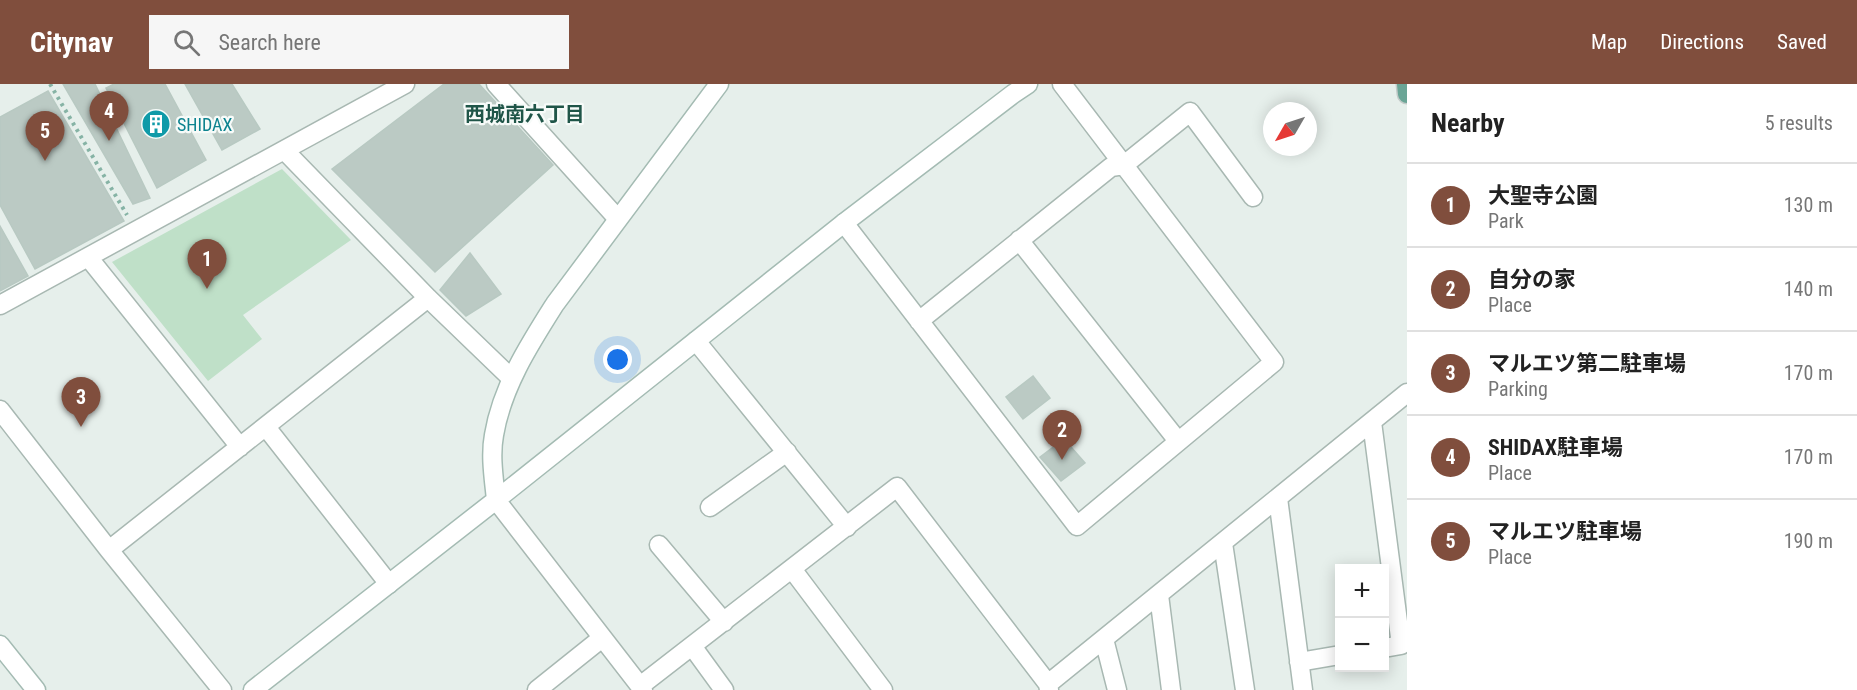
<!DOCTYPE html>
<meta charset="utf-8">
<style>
:root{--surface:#fff;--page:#f6f6f6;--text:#222;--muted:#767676;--line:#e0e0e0;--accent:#804e3d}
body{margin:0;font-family:"Roboto Condensed","Noto Sans JP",sans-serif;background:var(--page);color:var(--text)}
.controls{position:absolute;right:18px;bottom:18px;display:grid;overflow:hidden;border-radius:0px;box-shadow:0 3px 15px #0003}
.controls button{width:54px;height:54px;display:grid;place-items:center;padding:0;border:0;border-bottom:2px solid var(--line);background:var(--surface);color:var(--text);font:30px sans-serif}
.compass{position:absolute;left:1263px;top:18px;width:54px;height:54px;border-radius:50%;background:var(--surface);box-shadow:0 3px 15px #0003;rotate:231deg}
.you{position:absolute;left:618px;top:276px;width:21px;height:21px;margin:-15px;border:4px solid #fff;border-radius:50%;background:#1a73e8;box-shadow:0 0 0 9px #1a73e833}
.badge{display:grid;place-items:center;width:39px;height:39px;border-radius:50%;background:var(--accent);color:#fff;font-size:20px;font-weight:700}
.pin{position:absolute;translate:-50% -50px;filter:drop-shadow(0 2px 3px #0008)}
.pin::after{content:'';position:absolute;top:32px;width:21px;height:18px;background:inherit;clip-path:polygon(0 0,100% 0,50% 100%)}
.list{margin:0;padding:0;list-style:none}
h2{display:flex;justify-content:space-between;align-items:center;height:78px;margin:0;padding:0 24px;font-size:26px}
h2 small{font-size:20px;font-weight:400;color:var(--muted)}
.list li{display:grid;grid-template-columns:39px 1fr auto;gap:18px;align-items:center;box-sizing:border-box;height:84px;padding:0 24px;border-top:2px solid var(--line)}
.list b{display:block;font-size:22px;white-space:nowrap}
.list p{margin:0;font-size:20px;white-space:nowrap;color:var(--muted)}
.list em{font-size:20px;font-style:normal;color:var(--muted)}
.icon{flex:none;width:33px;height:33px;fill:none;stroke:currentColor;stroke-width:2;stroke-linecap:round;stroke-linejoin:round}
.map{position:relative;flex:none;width:1407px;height:606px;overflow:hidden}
header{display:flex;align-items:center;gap:36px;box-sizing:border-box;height:84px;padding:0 30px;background:var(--accent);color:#fff}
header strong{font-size:28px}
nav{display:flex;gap:33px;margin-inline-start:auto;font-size:21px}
.search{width:420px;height:54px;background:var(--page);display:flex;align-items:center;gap:15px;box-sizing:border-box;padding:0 21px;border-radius:0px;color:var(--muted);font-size:22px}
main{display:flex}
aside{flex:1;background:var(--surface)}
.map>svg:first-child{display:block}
.green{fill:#bfe0c8}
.building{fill:#bbcac4;stroke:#b8c9c2;stroke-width:1.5}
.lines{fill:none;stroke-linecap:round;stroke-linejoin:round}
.street-casing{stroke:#a8b8b2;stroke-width:21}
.secondary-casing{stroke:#a4bbb3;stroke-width:21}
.primary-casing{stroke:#c2cac8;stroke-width:21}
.path{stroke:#86b3a5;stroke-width:4;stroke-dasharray:3 4.5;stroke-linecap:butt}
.street{stroke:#fff;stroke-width:18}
.secondary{stroke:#fff;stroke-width:18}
.primary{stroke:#6aa596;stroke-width:18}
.labels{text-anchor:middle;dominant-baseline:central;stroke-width:4.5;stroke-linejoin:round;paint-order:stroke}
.culture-label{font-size:18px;fill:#0d838f;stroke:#f7fbf9;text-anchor:start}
.neighbourhood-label{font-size:20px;font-weight:bold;fill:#1f5548;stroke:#f7fbf9}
</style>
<header>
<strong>Citynav</strong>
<div class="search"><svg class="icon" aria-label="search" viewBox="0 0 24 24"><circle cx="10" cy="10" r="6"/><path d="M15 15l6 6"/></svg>Search here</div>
<nav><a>Map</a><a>Directions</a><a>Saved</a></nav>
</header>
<main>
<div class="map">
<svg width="1407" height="606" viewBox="0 0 1407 606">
<rect width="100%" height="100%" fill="#e6efeb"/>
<path class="green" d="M282 85 351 156 243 231 262 255 208 297 112 178Z"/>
<path class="building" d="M63 0H95L150 114 133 120Z
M114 0H165L206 76 157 104 106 4Z
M185 0H232L260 45 222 66Z
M444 0H479L553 81 435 188 332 85Z
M48 7 124 137 35 185 0 121V33Z
M0 142 28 192 0 207Z
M470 169 501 210 466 232 440 206Z
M1033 292 1050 314 1023 335 1006 313Z
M1064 355 1085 379 1061 397 1040 373Z"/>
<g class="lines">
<g class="street-casing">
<path id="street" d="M496 0 617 134
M285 67 428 214 511 294
M844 139 1077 442 1274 278 1062 0
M1019 156 1178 357
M88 173 240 363
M0 221 405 0
M919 237 1111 83 1124 81 1190 28 1253 113
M696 257 847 443
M0 326 109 466 222 606
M1372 338 1401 561 1384 564
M266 343 389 500
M1278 414 1303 606
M496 416 643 606
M710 423 787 368
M1223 459 1245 606
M659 461 724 538
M109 466 428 214
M792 485 883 606
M1159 511 1171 606
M1104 555 1117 606
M692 562 724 606
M1299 578 1340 571
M1048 600 1407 309
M640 602 897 403 1048 600 1049 606
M537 606 602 554"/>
</g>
<g class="secondary-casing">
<path id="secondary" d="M496 416C494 395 490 372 494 351 502 303 529 261 555 220L719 0
M0 561 36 606
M253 606 496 416 844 139 1013 10 1028 0"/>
</g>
<g class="primary-casing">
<path id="primary" d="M1406 0 1407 10"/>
</g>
<path class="path" d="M50 0 127 131"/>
<use href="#street" class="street"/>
<use href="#secondary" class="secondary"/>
<use href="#primary" class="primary"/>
</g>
<defs>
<g id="building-disc" transform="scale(1.5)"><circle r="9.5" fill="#0f9aa8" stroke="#f7fbf9"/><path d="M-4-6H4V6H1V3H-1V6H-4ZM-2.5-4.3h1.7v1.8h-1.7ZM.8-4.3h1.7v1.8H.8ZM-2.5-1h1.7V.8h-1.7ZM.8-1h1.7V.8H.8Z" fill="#fff"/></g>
</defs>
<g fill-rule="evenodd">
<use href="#building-disc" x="156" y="40"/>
</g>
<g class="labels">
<g class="culture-label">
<text x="177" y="40">SHIDAX</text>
</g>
<g class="neighbourhood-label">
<text x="525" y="30">西城南六丁目</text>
</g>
</g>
</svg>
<div class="controls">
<button>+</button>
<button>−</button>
</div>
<svg class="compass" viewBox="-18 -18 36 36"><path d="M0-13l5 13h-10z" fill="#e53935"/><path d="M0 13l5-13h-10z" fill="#767676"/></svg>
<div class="you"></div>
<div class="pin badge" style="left:207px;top:205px">1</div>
<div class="pin badge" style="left:1062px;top:376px">2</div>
<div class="pin badge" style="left:81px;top:343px">3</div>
<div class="pin badge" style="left:109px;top:57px">4</div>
<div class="pin badge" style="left:45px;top:77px">5</div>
</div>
<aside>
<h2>Nearby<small>5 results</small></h2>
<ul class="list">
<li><span class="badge">1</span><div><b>大聖寺公園</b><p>Park</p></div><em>130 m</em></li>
<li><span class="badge">2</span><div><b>自分の家</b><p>Place</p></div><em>140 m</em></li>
<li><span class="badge">3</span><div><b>マルエツ第二駐車場</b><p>Parking</p></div><em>170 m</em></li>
<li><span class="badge">4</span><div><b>SHIDAX駐車場</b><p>Place</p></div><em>170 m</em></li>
<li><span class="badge">5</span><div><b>マルエツ駐車場</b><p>Place</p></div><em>190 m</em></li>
</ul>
</aside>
</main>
